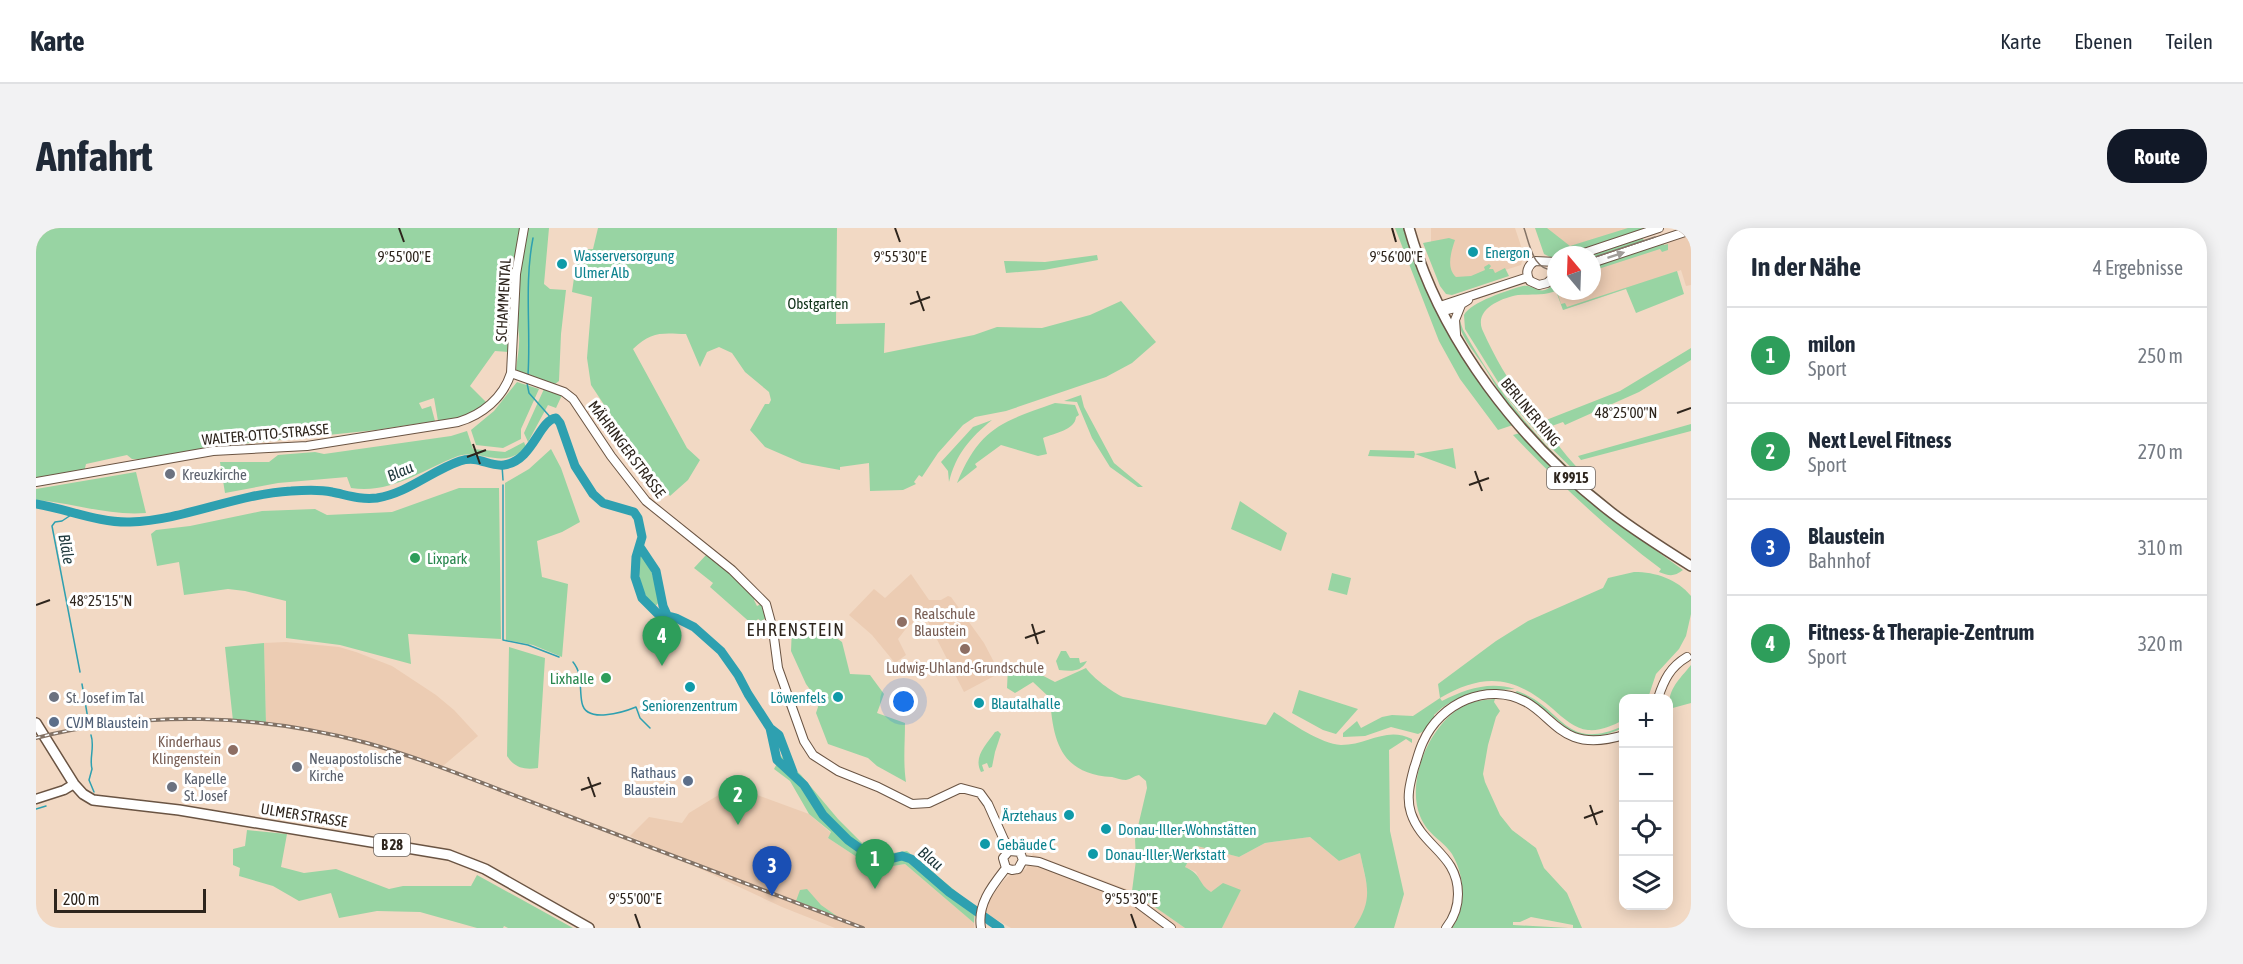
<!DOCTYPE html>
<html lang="de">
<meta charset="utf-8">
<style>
:root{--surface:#fff;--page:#f2f2f3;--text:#1f2937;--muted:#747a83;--line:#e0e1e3;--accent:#111827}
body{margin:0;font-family:"Asap Condensed",sans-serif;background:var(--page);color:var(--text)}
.controls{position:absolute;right:18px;bottom:18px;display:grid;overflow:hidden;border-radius:12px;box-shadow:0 3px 15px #0003}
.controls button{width:54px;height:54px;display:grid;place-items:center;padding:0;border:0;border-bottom:2px solid var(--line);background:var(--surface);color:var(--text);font:30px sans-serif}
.compass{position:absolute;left:1511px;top:18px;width:54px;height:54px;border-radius:50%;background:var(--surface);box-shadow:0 3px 15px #0003;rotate:341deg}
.scale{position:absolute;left:18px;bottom:15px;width:152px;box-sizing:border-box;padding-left:6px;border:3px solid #2e251d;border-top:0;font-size:16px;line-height:21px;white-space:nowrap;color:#2e251d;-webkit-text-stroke:4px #fff;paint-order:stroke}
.you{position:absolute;left:868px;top:474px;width:21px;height:21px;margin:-15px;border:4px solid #fff;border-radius:50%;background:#1a73e8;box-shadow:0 0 0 9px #1a73e833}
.badge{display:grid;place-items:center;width:39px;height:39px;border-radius:50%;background:var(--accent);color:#fff;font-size:20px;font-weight:700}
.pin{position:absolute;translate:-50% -50px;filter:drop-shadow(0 2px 3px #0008)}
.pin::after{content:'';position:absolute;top:32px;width:21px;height:18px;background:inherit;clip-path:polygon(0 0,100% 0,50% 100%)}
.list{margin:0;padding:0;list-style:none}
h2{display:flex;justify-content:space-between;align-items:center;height:78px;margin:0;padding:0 24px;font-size:26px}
h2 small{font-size:20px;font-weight:400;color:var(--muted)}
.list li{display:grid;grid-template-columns:39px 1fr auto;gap:18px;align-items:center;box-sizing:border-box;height:96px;padding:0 24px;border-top:2px solid var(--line)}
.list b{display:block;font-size:22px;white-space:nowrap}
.list p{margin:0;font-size:20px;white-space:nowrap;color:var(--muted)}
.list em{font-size:20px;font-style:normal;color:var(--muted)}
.icon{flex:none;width:33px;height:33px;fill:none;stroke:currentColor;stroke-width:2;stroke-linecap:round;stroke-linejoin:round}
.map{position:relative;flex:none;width:1655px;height:700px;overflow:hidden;border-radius:24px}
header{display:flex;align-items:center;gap:36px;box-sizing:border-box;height:84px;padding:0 30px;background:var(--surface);border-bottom:2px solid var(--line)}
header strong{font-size:28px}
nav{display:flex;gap:33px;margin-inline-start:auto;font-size:21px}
.intro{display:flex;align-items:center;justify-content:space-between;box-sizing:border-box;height:144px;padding:0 36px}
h1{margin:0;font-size:42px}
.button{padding:15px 27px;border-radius:24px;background:var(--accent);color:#fff;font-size:21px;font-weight:700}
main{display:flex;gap:36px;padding:0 36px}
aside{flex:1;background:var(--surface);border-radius:24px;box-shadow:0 3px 15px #0003}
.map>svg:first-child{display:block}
.built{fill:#ecccb3}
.green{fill:#98d4a3}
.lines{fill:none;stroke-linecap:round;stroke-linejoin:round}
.stream{stroke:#2ea0b0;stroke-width:1.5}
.river{stroke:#2ea0b0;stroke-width:9}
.tertiary-casing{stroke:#6a5443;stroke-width:10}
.secondary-casing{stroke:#6a5443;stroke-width:11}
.primary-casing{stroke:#6a5443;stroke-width:12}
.tertiary{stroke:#fff;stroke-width:8}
.secondary{stroke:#fff;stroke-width:8}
.primary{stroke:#fff;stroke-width:9}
.tram{stroke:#837366;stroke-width:1.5}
.rail-casing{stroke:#837366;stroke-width:4}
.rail{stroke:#fff;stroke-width:1.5;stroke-dasharray:4.5;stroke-linecap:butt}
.oneway{fill:#a19d99}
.ticks{fill:none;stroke:#2e251d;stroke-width:2}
.culture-dot{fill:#0f9aa8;stroke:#fff;stroke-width:2}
.worship-dot{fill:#6b7280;stroke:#fff;stroke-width:2}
.leisure-dot{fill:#2e9e5b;stroke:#fff;stroke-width:2}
.education-dot{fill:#8d6e63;stroke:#fff;stroke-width:2}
.service-dot{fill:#5c6f8a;stroke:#fff;stroke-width:2}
.labels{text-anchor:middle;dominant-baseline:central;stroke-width:6;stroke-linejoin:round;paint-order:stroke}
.shield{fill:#fff;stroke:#6d6661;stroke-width:1.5}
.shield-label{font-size:14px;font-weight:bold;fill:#2e251d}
.culture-label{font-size:15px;fill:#0d838f;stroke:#fff;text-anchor:start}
.street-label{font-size:15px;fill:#2e251d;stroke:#fff}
.park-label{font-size:15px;fill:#0f3218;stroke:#fff}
.worship-label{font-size:15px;fill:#5b616d;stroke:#fff;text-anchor:start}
.leisure-label{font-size:15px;fill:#27864d;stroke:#fff;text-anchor:start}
.education-label{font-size:15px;fill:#785e54;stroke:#fff;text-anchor:start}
.service-label{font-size:15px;fill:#4e5e75;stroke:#fff;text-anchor:start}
.water-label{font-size:16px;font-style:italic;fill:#213a3e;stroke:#fff}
.quarter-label{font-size:18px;letter-spacing:1.5px;fill:#2e251d;stroke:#fff}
.ticks-label{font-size:15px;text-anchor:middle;fill:#2e251d;stroke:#fff;stroke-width:6;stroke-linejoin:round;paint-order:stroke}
</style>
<header>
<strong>Karte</strong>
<nav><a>Karte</a><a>Ebenen</a><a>Teilen</a></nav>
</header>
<div class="intro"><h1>Anfahrt</h1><a class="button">Route</a></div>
<main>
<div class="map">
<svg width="1655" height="700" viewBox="0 0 1655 700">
<rect width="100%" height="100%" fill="#f2d9c4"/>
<path class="built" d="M1395 0H1479L1488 27 1485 37 1418 58 1395 16Z
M1503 0H1597L1526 24Z
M1655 7V57L1650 58 1645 42 1527 82 1520 63H1556V39Z
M875 346 893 372H905L912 368 915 369 948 415 960 438V447L928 464 890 390 872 398 862 411 870 427 859 435 836 407 813 387 838 361 849 370Z
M250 414 303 419 320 424 356 438 400 467 418 482 442 508 407 538 288 506 230 496 228 415Z
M689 563 695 574 713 564 773 586 795 605 792 610 839 641 869 636 930 688 938 695V700H799L746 679 594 608 613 589 646 595 653 585Z
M1274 609 1303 633 1324 625 1332 662 1330 682 1318 700H1186L1205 662 1174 664 1167 659 1160 644 1149 639 1161 618 1203 629 1229 615Z
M997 626 1096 663 1149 700H975L949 685 953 672 967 653 974 647 990 641Z"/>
<path class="green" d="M0 0H484L470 77 473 124 459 123 434 158 451 175C436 187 421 190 402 193L398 170 383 175 386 181 395 178 399 193 340 202 167 220 116 231H96L91 227 50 236 48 244 0 257Z
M492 0H513L508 56 514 61 530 62 525 106 523 153 519 156 480 142C481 131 484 119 483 108 479 73 482 35 492 0Z
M562 0H801L800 96 849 95 848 125 938 107 961 99 1006 100 1054 87 1085 73 1120 114 1096 135 1070 149 970 183 939 189 927 197 902 225 886 249 883 247 878 254 880 256 867 262 834 263 833 235 804 239V242L766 235 729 219 714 202 729 176H733L735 172 733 164 709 144 696 125 683 119 671 124 664 139 650 106C626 105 615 103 597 121L651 220 664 232 652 252 634 268 598 222 555 157 551 130 556 69 536 64 542 22 557 21Z
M1359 0H1368L1373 14 1459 174 1477 197 1462 202 1424 151 1403 113Z
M1499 0H1511L1534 18 1592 0H1609L1528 27H1520V30H1516L1508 26Z
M1605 9 1609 13 1605 16 1556 33V27H1546Z
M1413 10 1419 12C1415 24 1410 40 1420 49L1435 48 1449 42 1448 39 1453 36 1455 38 1453 41H1457L1459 45 1469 40 1473 48 1416 67 1410 66 1404 58 1387 15Z
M1628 16V17L1632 16V22L1626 24 1624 21 1556 43V39Z
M1061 27 1062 32 1008 42 970 45 968 33 1009 34Z
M1641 43 1648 66 1600 85 1590 61 1527 82 1520 63C1507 68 1496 66 1482 67 1465 70 1439 81 1446 101 1463 139 1479 163 1505 194L1584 163 1655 120V132L1603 164 1529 197 1527 194 1513 199C1520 220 1540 236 1553 254L1551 255 1509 214 1474 173 1429 101 1428 87C1435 74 1472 62 1487 58 1500 56 1505 72 1520 53V63H1521L1525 76 1529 75 1531 79Z
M1422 88C1425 93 1425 99 1429 105 1478 192 1529 243 1608 303 1558 270 1514 229 1476 183 1465 168 1457 152 1447 137 1437 122 1422 106 1422 88Z
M481 154 503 161 485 201V211L467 220 440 217 435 202 458 183Z
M508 161 526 167 520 180 512 177 492 214 488 205Z
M1045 167 1048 179 1078 235 1107 259H1102L1074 239 1056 210 1041 174 1028 173Z
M1019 175 1039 177 1043 187 1040 189C1039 202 1019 205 1007 210L1011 226 1002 228 965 217 939 236 941 239 921 255C944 199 966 194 1019 175Z
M956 192C934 210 920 226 913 254L912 243 905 234 937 199Z
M1655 196V203L1545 232 1542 228Z
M431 203 437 221 469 224 488 214 490 219C467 243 448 221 422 228 385 242 357 266 315 260L311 249 242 255 189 265 184 234H233L242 227 279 224 288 226 415 208Z
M1484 205 1582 295 1647 342C1638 349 1633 348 1623 344L1625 341C1571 301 1523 255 1477 207Z
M1417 220 1420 241 1379 226 1378 230 1332 228 1334 222 1378 223 1379 226Z
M515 221 525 240 544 294 526 304 501 313 506 349 532 356 526 429 497 417 470 412 469 255 493 241Z
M100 244 110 285C73 288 37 275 0 272V261Z
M423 260H463L465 411 372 406 375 436 304 417 250 410V373L209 363 192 361 148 367 143 334 121 338 115 306 120 302 154 298 226 283 279 281 291 287 356 284Z
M1204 273 1251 305 1245 323 1195 301Z
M605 325C618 342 618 354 623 374L618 380C605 364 600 346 605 325Z
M671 326 721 369 718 372 721 378 725 376 730 390 725 393 722 391 717 397 674 359 677 355 658 340Z
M1598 344C1620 344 1641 351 1655 368V386L1650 408 1643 421 1620 446 1612 470H1588L1587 492C1576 498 1565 503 1552 502 1539 501 1527 490 1517 481 1478 448 1449 444 1404 470L1406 473C1430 461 1453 453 1479 461 1449 463 1421 464 1398 487L1399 491 1388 503 1382 506 1355 499 1329 508 1307 509V505L1321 493 1325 500 1346 489 1356 487 1377 488 1404 470 1402 456 1460 413 1492 393 1567 360 1572 350Z
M1296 345 1315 350 1311 367 1292 362Z
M756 399 791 403 806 414 814 446 834 447 848 466 841 485 869 495C869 515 867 534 870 554L841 538 832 530 792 516 780 485 782 479 778 467 770 456 755 423Z
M228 415 230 496 197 493 189 419Z
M473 419 509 430 502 540C488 542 479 540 471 528Z
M1025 423H1030L1034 430H1043L1044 435 1051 433C1044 445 1035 443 1023 442L1020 433Z
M1655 437V475L1633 481C1632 461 1642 453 1655 437Z
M972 439 998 443 1019 454 1050 440C1057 450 1076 464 1087 469L1230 497 1238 484C1255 495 1285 516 1305 517 1332 517 1350 498 1376 511V515L1370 511 1353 522 1354 603 1368 666 1358 700H1318C1338 671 1331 658 1324 625L1303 633 1274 609 1229 615 1203 629 1161 618 1149 639C1167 647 1161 655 1175 664L1187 655 1205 662 1186 700H1149L1096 663 1100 632 1099 611 1111 560 1110 553 1103 547C1098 548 1095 551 1090 552 1085 552 1081 550 1076 549 1025 546 1017 514 1014 470L997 454 979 465 971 460Z
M1263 462 1322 481 1300 506 1287 502 1256 485Z
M1481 463C1527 478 1527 525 1587 498V500C1540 520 1538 503 1503 478 1495 473 1486 470 1477 466Z
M1459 471 1458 474 1464 483 1460 489 1452 517 1447 546 1449 554 1464 587 1476 602 1500 620 1508 640 1531 665 1546 700H1537V697L1495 689 1484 694H1477V697L1533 700H1416C1431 679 1429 648 1416 626 1407 612 1392 608 1384 588 1370 553 1393 499 1424 480 1435 473 1446 472 1459 471Z
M962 503 965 506 959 524 956 539 953 540 951 535 946 537 948 543 945 544C937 529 950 517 959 504Z
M745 528 765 547 802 591 832 621 850 626 871 623 939 679 938 695 869 636 839 641 792 610 795 604 773 586 754 553 738 541Z
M211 602 251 606 245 639 268 645 300 641 353 661 367 658H435L441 647 537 700H472L468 698 467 700H441L384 684 341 683 303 690 295 665 263 673 237 658 203 648 204 640 197 637V621L209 618Z
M771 661 785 677 802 689 760 673 764 662Z"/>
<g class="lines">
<path class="stream" d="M492 147C495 101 488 56 497 10
M491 155 493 165 516 191
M466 237 467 252
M467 257V412L492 417 523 429
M38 285 26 293 19 294 16 298 44 444
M537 434C547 446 543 461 546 475 550 496 588 484 600 479L604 490 614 500
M46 456 52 491
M55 507C59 519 53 530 56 541L53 552 58 564
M0 581 10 578"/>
<path class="river" d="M0 276C31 281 63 295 94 294 149 292 200 266 255 263 268 262 283 261 296 264 311 267 324 272 341 270 372 265 395 243 424 233 443 227 452 239 468 237 497 233 503 192 520 190L524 195 539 238 557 266 567 275 598 284 602 290 606 309 600 329 599 349 606 370 621 385 640 390 658 399 685 423 702 447 712 466 734 500 741 532 768 557 787 587 812 612 840 632 846 633 866 628 875 631 913 664 964 700
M604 319 620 343 627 378 632 389
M734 500 743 507 757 544"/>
<g class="tertiary-casing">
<path id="tertiary" d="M1542 27 1623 0
M1520 34 1499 33C1491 38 1489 45 1494 53L1503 57 1511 55 1520 47
M1556 35 1655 2
M1404 78 1492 49
M1407 83 1419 80 1432 72
M1420 106 1419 92 1425 77
M475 145 528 164 537 171 575 228 610 273 696 342 730 376 737 402 742 440 768 513 777 527 802 543 842 559 876 576 893 575 925 560 944 565 952 576 973 623
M0 254 177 223 271 218 422 194C446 187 467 170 475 145L480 46 488 0
M1622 470C1628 452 1634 439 1651 429
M973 623 984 624 987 632
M987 632 1003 634 1092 668 1135 700
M970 640 976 642 982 641 987 632
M970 640 967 630 973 623
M945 700C941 676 956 658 970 640
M1410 700C1418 690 1422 679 1422 666 1422 626 1386 619 1375 585 1370 570 1374 555 1378 540 1381 532 1383 522 1387 514 1404 475 1452 453 1490 474 1508 484 1519 502 1538 509 1554 515 1572 512 1588 507"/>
</g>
<g class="secondary-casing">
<path id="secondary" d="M0 571 28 562 38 556"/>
</g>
<g class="primary-casing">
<path id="primary" d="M1373 0C1405 113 1484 214 1576 285 1601 304 1628 321 1655 338
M0 495 38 556 47 566 57 572 143 582 413 627 449 641 553 700"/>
</g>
<use href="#tertiary" class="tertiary"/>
<use href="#secondary" class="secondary"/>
<use href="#primary" class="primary"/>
<path class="tram" d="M1488 0C1494 17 1497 44 1520 42
M1556 30 1619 9"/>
<g class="rail-casing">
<path id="rail" d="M0 510C109 482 223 486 331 515 398 534 462 562 527 586 627 624 727 662 827 700"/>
</g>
<use href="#rail" class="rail"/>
</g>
<defs><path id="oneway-solid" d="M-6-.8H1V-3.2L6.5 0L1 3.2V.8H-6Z" transform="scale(1.5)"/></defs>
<use class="oneway" href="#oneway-solid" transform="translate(1580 27) rotate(-18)"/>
<path class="ticks" d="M363 0 368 14M859 0 864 14M1356 0 1360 14M881 63 888 83M874 76 894 69M1641 185 1655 180M437 216 444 236M431 229 450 222M1439 243 1446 263M1433 257 1453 250M0 377 14 372M996 396 1002 416M989 410 1009 403M552 549 559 569M545 562 565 555M1554 577 1561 597M1548 590 1567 583M599 686 604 700M1095 686 1100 700"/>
<g class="culture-dot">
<circle cx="1437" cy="24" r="6"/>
<circle cx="526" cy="36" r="6"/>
<circle cx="654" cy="459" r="6"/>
<circle cx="802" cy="469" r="6"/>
<circle cx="943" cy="475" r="6"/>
<circle cx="1033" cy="587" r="6"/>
<circle cx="1070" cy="601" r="6"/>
<circle cx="949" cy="616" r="6"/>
<circle cx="1057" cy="626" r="6"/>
</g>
<g class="worship-dot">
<circle cx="134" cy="246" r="6"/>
<circle cx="18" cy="469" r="6"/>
<circle cx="261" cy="539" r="6"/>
<circle cx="136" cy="559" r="6"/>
</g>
<g class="leisure-dot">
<circle cx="379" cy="330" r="6"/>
<circle cx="570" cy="450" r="6"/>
</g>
<g class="education-dot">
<circle cx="866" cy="394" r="6"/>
<circle cx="929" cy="421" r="6"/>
<circle cx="197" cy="522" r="6"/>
</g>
<g class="service-dot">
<circle cx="18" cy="494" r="6"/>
<circle cx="652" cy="553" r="6"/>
</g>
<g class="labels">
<g class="shield">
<rect x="1511" y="239" width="48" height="22" rx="4.5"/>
<rect x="338" y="606" width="36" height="22" rx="4.5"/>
</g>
<g class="shield-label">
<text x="1535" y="250">K 9915</text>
<text x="356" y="617">B 28</text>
</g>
<g class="culture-label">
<text x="1449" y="24">Energon</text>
<text x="538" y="27">Wasserversorgung<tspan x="538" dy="17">Ulmer Alb</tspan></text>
<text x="790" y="469" text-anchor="end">Löwenfels</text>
<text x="955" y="475">Blautalhalle</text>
<text x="654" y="477" text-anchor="middle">Seniorenzentrum</text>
<text x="1021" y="587" text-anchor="end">Ärztehaus</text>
<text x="1082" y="601">Donau-Iller-Wohnstätten</text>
<text x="961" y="616">Gebäude C</text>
<text x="1069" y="626">Donau-Iller-Werkstatt</text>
</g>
<g class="street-label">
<text transform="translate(467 72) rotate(-87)">SCHAMMENTAL</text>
<text transform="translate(1495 184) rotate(50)">BERLINER RING</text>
<text transform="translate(229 206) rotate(-5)">WALTER-OTTO-STRASSE</text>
<text transform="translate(591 221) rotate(53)">MÄHRINGER STRASSE</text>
<text transform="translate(268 587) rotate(9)">ULMER STRASSE</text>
</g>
<g class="park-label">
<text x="782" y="75">Obstgarten</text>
</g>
<g class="worship-label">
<text x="146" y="246">Kreuzkirche</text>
<text x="30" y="469">St. Josef im Tal</text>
<text x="273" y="530">Neuapostolische<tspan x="273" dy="17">Kirche</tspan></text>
<text x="148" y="550">Kapelle<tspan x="148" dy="17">St. Josef</tspan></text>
</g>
<g class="leisure-label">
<text x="391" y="330">Lixpark</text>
<text x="558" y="450" text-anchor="end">Lixhalle</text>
</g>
<g class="education-label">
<text x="878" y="385">Realschule<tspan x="878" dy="17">Blaustein</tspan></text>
<text x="929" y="439" text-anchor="middle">Ludwig-Uhland-Grundschule</text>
<text x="185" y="513" text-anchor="end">Kinderhaus<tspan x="185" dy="17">Klingenstein</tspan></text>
</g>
<g class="service-label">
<text x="30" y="494">CVJM Blaustein</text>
<text x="640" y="544" text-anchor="end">Rathaus<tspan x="640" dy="17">Blaustein</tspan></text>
</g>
<g class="water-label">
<text transform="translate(364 243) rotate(-24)">Blau</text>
<text transform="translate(31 321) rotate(79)">Bläle</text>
<text transform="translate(895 630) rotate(39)">Blau</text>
</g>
<g class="quarter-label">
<text x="760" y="401">EHRENSTEIN</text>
</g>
</g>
<g class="ticks-label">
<text x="368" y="34">9°55'00"E</text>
<text x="864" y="34">9°55'30"E</text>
<text x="1360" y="34">9°56'00"E</text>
<text x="1590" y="190">48°25'00"N</text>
<text x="65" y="378">48°25'15"N</text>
<text x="599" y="676">9°55'00"E</text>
<text x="1095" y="676">9°55'30"E</text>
</g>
</svg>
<div class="controls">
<button>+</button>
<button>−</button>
<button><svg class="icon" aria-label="locate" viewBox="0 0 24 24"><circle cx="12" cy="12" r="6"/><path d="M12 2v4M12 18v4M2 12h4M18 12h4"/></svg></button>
<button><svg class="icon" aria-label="layers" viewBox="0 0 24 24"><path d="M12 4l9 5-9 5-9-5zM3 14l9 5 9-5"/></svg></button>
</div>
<svg class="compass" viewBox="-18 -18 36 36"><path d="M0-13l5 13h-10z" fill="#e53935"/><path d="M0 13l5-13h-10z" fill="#747a83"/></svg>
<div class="scale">200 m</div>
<div class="you"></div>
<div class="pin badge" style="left:839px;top:661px;background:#2e9e5b">1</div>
<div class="pin badge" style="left:702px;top:597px;background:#2e9e5b">2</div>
<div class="pin badge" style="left:736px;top:668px;background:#1a4fb4">3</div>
<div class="pin badge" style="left:626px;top:438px;background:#2e9e5b">4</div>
</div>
<aside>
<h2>In der Nähe<small>4 Ergebnisse</small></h2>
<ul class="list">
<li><span class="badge" style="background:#2e9e5b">1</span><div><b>milon</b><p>Sport</p></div><em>250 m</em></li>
<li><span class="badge" style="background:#2e9e5b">2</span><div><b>Next Level Fitness</b><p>Sport</p></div><em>270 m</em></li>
<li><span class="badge" style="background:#1a4fb4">3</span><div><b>Blaustein</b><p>Bahnhof</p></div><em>310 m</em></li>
<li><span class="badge" style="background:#2e9e5b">4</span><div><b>Fitness- &amp; Therapie-Zentrum</b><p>Sport</p></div><em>320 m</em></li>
</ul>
</aside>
</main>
